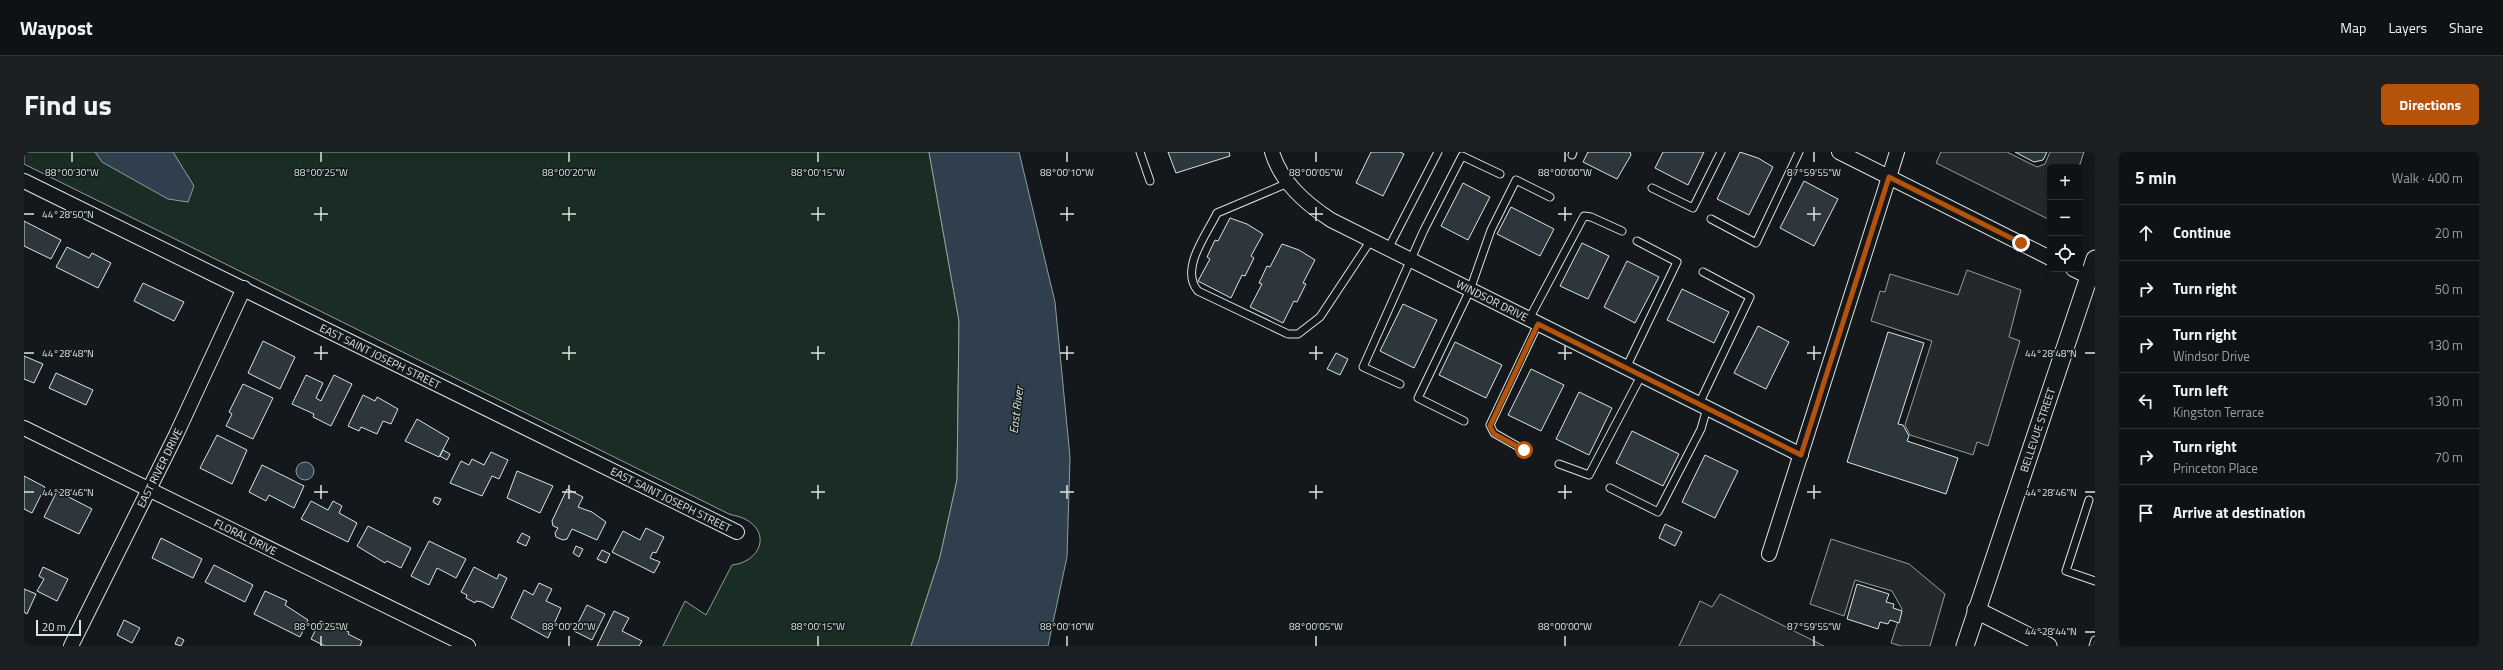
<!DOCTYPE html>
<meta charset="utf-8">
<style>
:root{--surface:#0f1215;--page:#1d2022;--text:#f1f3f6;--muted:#9b9ea0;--line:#2f3234;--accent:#b45309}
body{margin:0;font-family:"Titillium Web",sans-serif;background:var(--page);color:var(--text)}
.controls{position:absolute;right:12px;top:12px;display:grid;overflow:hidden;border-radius:6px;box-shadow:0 2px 6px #0003}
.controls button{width:36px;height:36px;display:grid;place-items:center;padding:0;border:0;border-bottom:1px solid var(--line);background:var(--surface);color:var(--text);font:20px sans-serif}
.scale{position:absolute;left:12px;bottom:10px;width:45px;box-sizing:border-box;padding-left:4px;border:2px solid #d8e6dc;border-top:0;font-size:11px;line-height:14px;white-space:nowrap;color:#d8e6dc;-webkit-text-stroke:3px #14181c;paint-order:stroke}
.stop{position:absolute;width:12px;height:12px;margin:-9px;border:3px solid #b45309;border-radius:50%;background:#fff}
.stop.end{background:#b45309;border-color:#fff;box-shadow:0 1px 4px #0008}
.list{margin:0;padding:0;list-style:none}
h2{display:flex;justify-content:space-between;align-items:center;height:52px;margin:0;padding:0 16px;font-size:17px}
h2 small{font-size:13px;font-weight:400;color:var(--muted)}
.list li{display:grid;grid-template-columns:26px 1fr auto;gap:12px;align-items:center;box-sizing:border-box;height:56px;padding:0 16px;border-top:1px solid var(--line)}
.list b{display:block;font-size:15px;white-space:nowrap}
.list p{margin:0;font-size:13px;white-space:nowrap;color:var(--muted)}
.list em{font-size:13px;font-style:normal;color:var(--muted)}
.icon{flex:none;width:22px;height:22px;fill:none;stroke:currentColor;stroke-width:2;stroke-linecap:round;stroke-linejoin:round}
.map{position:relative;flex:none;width:2071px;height:494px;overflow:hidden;border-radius:6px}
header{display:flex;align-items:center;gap:24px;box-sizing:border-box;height:56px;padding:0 20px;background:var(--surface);border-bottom:1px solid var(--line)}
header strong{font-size:19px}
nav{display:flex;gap:22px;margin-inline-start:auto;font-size:14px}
.intro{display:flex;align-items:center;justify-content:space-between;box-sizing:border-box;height:96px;padding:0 24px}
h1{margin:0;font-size:28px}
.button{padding:10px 18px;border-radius:6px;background:var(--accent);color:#fff;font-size:14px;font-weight:700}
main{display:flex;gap:24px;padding:0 24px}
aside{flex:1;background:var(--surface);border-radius:6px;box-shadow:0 2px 6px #0003}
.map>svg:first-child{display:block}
.green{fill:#1a2d24;stroke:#939e99}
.parking{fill:#24282b;stroke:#939e99}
.water{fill:#2f3f4d;stroke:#939e99}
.building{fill:#2c363c;stroke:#d8e6dc}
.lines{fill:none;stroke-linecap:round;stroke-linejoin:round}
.service-casing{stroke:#d8e6dc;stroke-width:9}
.minor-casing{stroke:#d8e6dc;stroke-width:16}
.tertiary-casing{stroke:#d8e6dc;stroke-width:19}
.service{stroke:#14181c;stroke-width:7}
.minor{stroke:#14181c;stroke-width:14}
.tertiary{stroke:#14181c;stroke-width:17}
.route{stroke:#b45309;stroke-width:5}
.ticks{fill:none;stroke:#d8e6dc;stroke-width:1.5}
.labels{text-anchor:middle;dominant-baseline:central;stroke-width:3;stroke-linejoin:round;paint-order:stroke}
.street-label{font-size:11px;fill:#d8e6dc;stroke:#14181c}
.water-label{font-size:12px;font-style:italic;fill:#d8e6dc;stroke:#14181c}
.ticks-label{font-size:10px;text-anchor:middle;fill:#d8e6dc;stroke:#14181c;stroke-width:3;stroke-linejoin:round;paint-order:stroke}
</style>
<header>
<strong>Waypost</strong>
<nav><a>Map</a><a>Layers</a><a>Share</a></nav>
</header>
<div class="intro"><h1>Find us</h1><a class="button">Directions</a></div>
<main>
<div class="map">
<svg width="2071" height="494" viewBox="0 0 2071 494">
<rect width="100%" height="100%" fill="#14181c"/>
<path class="green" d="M0 0H905L935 169 933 328 916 405 887 494H639L661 449 682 463 708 413C736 410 748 381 721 367 716 364 710 364 705 362L0 12Z"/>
<path class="parking" d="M1917 0H1983L2013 15 2021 12 2026 0H2060L2055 15H2026V68L1912 11Z
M1943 118 1997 138 1985 185 1996 189 1964 294 1953 290 1949 303 1886 283 1881 273 1908 189 1847 169 1856 139 1861 140 1866 122 1934 143Z
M1807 387 1885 412 1921 442 1906 494H1877L1867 491 1878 457 1868 439 1831 428 1820 464 1786 452Z
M1696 442 1800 494H1655L1676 449 1688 455Z"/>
<path class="water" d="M71 0H149L170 34 164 50 144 47 78 10Z
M905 0H995L1031 150 1046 305 1043 405 1024 494H887L916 405 933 328 935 169Z
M272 319a9 9 0 1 1 18 0a9 9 0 1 1-18 0Z"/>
<path class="building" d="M1144 0H1205L1206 4 1152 21Z
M1347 0H1376L1380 2 1359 44 1332 31Z
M1564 0H1606L1607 3 1593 27 1559 10Z
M1639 0H1680L1664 33 1631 16Z
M1716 0 1734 6 1749 15 1725 63 1693 47Z
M1991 0H2023L2019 8 2010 10Z
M1780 29 1814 47 1790 94 1756 76Z
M1439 31 1466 45 1444 88 1417 74Z
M1487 55 1530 77 1516 104 1473 82Z
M1206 66 1223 72 1239 82 1227 104 1230 106 1221 124 1218 123 1207 146 1174 129 1186 107 1183 105 1191 88 1194 89Z
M0 69 37 88 27 107 0 94Z
M1558 91 1585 104 1564 147 1536 134Z
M1258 92 1275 98 1291 108 1279 131 1282 132 1273 150 1270 149 1259 171 1226 155 1238 132 1235 131 1243 114 1246 115Z
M43 95 65 106 68 101 87 111 74 136 32 115Z
M1603 109 1635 125 1611 171 1580 155Z
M119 131 160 150 150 169 110 149Z
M1658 137 1705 160 1690 191 1643 168Z
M1379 152 1413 168 1390 216 1356 199Z
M1734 174 1765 190 1742 237 1710 221Z
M1864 180 1900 191 1874 272 1879 273 1885 284 1883 289 1934 306 1922 342 1823 310Z
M239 189 271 205 256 237 224 221Z
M1431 190 1478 213 1462 246 1415 223Z
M1312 201 1324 207 1316 223 1303 217Z
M0 204 19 212 10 231 0 227Z
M1507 217 1540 233 1517 279 1484 263Z
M32 221 69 238 62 253 25 236Z
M282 223 299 231 292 246 297 249 310 223 328 232 307 274 289 265 290 262 268 252Z
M219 232 249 246 229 287 202 274 208 262 205 260Z
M1555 240 1588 256 1565 303 1532 287Z
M339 243 351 249 353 245 374 257 367 272 359 269 353 282 337 275 335 279 324 274Z
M393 267 425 286 415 305 381 289Z
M1608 279 1655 302 1639 334 1592 311Z
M193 283 223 298 208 332 176 316Z
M419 298 426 302 423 308 416 304Z
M467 300 484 308 475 327 468 324 458 344 426 331 437 309 445 313 448 307 460 313Z
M1681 303 1714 319 1691 366 1658 350Z
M238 313 280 334 270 356 245 343 242 349 225 340Z
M493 319 529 334 516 361 483 346Z
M0 324 21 335 8 361 0 357Z
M543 337 559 345 554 355 568 360 582 370 573 388 548 377 543 387 539 388 532 385 531 381 534 376 529 374 528 369Z
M33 339 68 357 55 382 20 365Z
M411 345 417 347 414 353 409 350Z
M287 349 304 358 309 349 318 354 315 361 333 371 324 390 277 367Z
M1641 372 1658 380 1651 394 1635 386Z
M344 374 387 396 377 416 363 409 361 411 333 394Z
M622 376 640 385 632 401 629 400 626 406 636 410 630 421 588 400 599 379 616 388Z
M498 381 506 385 502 394 493 390Z
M137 386 178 407 169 426 128 406Z
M405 389 442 407 432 426 413 416 405 433 387 424Z
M552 394 559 397 555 405 549 401Z
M578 398 586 402 582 411 573 407Z
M190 413 229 433 221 450 181 430Z
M19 415 44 427 33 449 13 439 20 427 15 424Z
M450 415 473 427 475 422 483 426 469 456 458 450 452 449 451 451 442 446 443 443 437 440Z
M515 431 528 437 522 449 537 456 524 486 487 466 500 438 509 443Z
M1833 432 1865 442 1862 450 1870 452 1869 456 1878 459 1875 471 1866 468 1864 472 1856 470 1854 477 1823 467Z
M0 437 12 442 3 462 0 460Z
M241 439 263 449 261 453 284 468 276 485 230 462Z
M563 453 581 462 568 488 550 479Z
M590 459 605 466 598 479 618 489 615 494H573Z
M100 468 116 476 108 491 93 483Z
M296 469 325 480 324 482 338 489 336 494H301L287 487Z
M154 485 160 488 157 494 151 492Z"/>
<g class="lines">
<g class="service-casing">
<path id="service" d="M1116 0 1126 29
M1548 3 1549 0
M1264 31 1193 61C1183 82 1155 117 1174 139L1264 182H1274L1296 165 1347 88
M1628 36 1669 56 1697 0
M1687 67 1732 91 1775 0
M1364 97 1414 0
M1505 167 1560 64 1567 65 1598 79
M1602 216 1653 110 1613 89
M1376 232 1339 215 1400 78 1438 4 1476 22
M1675 252 1726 145 1679 120
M1440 269 1394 246 1446 138 1467 78 1492 28 1526 45
M1500 298 1470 281 1466 273 1514 172
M1535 312 1565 323 1617 224
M1586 336 1634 360 1677 277 1683 256
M2065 348 2042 419 2071 429
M2069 494 2071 488"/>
</g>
<g class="minor-casing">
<g id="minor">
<path id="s1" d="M1248 0C1257 30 1281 51 1307 68L1777 303"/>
<path d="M1815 0 2026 106"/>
<path id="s2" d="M0 29 713 380"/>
<path d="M2049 117 2065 125"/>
<path id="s3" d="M0 276 444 494"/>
<path d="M1745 402 1873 0"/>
<path id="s4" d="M47 494 152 283 220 136"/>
</g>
</g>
<g class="tertiary-casing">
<g id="tertiary">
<path d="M1952 458 2024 494"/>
<path id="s5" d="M1941 494 2071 107"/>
</g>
</g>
<use href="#service" class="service"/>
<use href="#minor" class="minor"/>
<use href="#tertiary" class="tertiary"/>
</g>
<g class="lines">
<path class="route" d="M1500 298 1470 282 1466 274 1514 172 1777 303 1865 25 1997 91"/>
</g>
<path class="ticks" d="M48 0V10M297 0V10M545 0V10M794 0V10M1043 0V10M1292 0V10M1541 0V10M1790 0V10M297 55V69M545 55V69M794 55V69M1043 55V69M1292 55V69M1541 55V69M1790 55V69M0 62H10M290 62H304M538 62H552M787 62H801M1036 62H1050M1285 62H1299M1534 62H1548M1783 62H1797M297 194V208M545 194V208M794 194V208M1043 194V208M1292 194V208M1541 194V208M1790 194V208M0 201H10M290 201H304M538 201H552M787 201H801M1036 201H1050M1285 201H1299M1534 201H1548M1783 201H1797M2061 201H2071M297 333V347M545 333V347M794 333V347M1043 333V347M1292 333V347M1541 333V347M1790 333V347M0 340H10M290 340H304M538 340H552M787 340H801M1036 340H1050M1285 340H1299M1534 340H1548M1783 340H1797M2061 340H2071M2061 480H2071M297 484V494M545 484V494M794 484V494M1043 484V494M1292 484V494M1541 484V494M1790 484V494"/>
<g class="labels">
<g class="street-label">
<text stroke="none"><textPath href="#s1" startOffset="272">WINDSOR DRIVE</textPath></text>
<text stroke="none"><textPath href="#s2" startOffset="397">EAST SAINT JOSEPH STREET</textPath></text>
<text stroke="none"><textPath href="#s5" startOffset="228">BELLEVUE STREET</textPath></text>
<text stroke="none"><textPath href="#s4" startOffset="199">EAST RIVER DRIVE</textPath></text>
<text stroke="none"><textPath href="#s2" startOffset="721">EAST SAINT JOSEPH STREET</textPath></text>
<text stroke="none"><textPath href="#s3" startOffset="247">FLORAL DRIVE</textPath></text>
</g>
<g class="water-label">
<text transform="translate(992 258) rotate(-83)">East River</text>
</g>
</g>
<g class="ticks-label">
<text x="48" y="24">88°00'30"W</text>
<text x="297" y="24">88°00'25"W</text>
<text x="545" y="24">88°00'20"W</text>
<text x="794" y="24">88°00'15"W</text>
<text x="1043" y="24">88°00'10"W</text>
<text x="1292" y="24">88°00'05"W</text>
<text x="1541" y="24">88°00'00"W</text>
<text x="1790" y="24">87°59'55"W</text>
<text x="44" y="66">44°28'50"N</text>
<text x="44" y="205">44°28'48"N</text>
<text x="2027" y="205">44°28'48"N</text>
<text x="44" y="344">44°28'46"N</text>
<text x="2027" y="344">44°28'46"N</text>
<text x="297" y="478">88°00'25"W</text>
<text x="545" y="478">88°00'20"W</text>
<text x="794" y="478">88°00'15"W</text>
<text x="1043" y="478">88°00'10"W</text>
<text x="1292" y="478">88°00'05"W</text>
<text x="1541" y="478">88°00'00"W</text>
<text x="1790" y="478">87°59'55"W</text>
<text x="2027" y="483">44°28'44"N</text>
</g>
</svg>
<div class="controls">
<button>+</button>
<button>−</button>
<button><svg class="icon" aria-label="locate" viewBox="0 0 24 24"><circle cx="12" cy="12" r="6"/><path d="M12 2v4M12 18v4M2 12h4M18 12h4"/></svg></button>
</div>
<div class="scale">20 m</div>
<div class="stop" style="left:1500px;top:298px"></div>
<div class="stop end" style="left:1997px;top:91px"></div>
</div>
<aside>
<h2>5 min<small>Walk · 400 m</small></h2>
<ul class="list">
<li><svg class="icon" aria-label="ahead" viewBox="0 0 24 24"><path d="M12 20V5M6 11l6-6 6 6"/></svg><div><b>Continue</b></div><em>20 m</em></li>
<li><svg class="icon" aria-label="right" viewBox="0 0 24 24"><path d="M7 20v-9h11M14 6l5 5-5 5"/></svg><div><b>Turn right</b></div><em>50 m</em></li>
<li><svg class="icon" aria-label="right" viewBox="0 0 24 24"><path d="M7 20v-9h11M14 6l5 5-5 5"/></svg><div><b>Turn right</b><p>Windsor Drive</p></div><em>130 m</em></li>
<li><svg class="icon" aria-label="left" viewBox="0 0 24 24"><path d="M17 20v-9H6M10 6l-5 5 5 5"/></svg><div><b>Turn left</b><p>Kingston Terrace</p></div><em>130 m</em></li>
<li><svg class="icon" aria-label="right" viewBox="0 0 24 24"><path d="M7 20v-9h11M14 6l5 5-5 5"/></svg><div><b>Turn right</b><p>Princeton Place</p></div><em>70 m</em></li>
<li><svg class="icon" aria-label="arrive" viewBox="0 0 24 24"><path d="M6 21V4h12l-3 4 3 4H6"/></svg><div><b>Arrive at destination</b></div></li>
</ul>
</aside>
</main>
